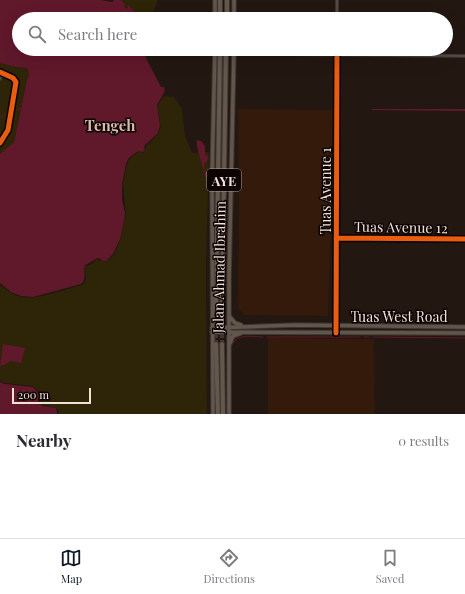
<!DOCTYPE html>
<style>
:root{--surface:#fff;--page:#f2f2f3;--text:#2b2b33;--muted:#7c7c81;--line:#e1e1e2;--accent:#111827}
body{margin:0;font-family:"Playfair Display",serif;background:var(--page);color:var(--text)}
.scale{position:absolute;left:12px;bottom:10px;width:79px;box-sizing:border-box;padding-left:4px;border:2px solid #f1e1d9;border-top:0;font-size:11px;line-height:14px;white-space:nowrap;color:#f1e1d9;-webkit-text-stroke:3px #0d0402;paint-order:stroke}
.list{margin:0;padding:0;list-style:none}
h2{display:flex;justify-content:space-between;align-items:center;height:52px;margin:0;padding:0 16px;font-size:17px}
h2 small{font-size:13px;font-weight:400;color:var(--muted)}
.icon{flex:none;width:22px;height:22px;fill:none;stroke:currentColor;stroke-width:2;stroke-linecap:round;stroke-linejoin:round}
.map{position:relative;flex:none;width:465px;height:414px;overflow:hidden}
.search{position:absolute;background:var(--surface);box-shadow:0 4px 16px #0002;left:12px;right:12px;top:12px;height:44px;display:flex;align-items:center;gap:10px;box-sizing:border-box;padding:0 14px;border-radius:22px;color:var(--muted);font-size:15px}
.sheet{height:124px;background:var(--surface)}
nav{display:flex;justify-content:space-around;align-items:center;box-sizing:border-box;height:56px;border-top:1px solid var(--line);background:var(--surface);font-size:11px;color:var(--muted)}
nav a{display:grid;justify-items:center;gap:2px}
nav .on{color:var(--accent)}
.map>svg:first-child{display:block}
.built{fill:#331a0b}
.green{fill:#2e2407}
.water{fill:#60182b}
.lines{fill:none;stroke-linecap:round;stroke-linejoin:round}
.stream{stroke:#60182b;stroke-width:1}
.motorway-tunnel{stroke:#42352f;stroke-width:4;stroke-dasharray:4 2;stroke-linecap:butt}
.minor-casing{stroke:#3d3430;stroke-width:4}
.primary-casing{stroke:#3d3430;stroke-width:5.5}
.motorway-casing{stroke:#3d3430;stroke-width:6}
.minor{stroke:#554b46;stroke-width:2}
.primary{stroke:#61554c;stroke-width:3.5}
.motorway{stroke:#64574c;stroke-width:4}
.cycleway-casing{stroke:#0d0402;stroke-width:8}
.cycleway{stroke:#e95d12;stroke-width:5}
.labels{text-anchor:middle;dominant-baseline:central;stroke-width:3;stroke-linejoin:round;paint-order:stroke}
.shield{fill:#0d0402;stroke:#ad9f98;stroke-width:1}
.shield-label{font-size:13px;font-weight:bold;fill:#f1e1d9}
.street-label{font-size:14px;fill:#f1e1d9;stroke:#0d0402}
.neighbourhood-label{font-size:15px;font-weight:bold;fill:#d8baaa;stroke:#0d0402}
</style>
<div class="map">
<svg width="465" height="414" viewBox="0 0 465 414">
<rect width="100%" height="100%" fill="#231711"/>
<path class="built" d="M238 109 332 110V181L328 316 245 315 238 308 239 208Z
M268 338 374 339 375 414H268Z"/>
<path class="green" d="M121 0H158L150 19H135L133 10 123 6 126 5Z
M0 63 16 67 26 68C30 72 29 75 27 80L14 142 0 154Z
M164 96 174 97 182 109 185 136 192 153 209 152 206 269 207 414H58L59 412 56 408 42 405 39 401 40 394 33 386 6 383 0 381V285C7 289 13 296 22 297 38 300 63 290 79 286L84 283 86 278 85 266 92 264 97 259 105 262 114 255 120 240 126 213 123 185 128 161 139 151 143 153 146 149V146C164 129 162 131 157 106Z"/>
<path class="water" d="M0 0H100L112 2 114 0H121L126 5 124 6 127 9 128 5 133 10 135 19H19V49H144L146 58 161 87H164L165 91 157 105 160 125 158 133 144 146 145 150 143 152 138 151 128 159 126 164 122 185V200L125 213 124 221 120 239 113 254 106 261H103L99 258C96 258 90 263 85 265 83 273 87 279 81 284L33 297 21 296 11 292 0 283V154L14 142 27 80C29 75 30 72 26 68L16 67 0 63Z
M372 109H465V111L372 110Z
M197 140 201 141 205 146V155L208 156 207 162 204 163 205 172H207V177H205C204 166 195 148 197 140Z
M3 344 25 348 21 363 10 361 6 364 0 366Z
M0 382 5 384 33 387 39 394 38 401 42 406 56 408 57 414H0Z"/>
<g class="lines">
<path class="stream" d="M0 117 22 108
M267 337H360
M364 337H369
M373 337 465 338
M231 347C237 332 250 337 263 337"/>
<path class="motorway-tunnel" d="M216 310V344
M222 344V310"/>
<g class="minor-casing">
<path id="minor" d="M337 19V0
M289 54 465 56
M0 72 13 78 16 82 8 130 0 143
M0 79 2 73
M336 238 465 239
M336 333 337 49"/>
</g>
<g class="primary-casing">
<path id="primary" d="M234 0V19
M215 19V0
M229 316 235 323 241 325
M212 328 296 325 465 327
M212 332 465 333
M230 343 233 336 241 333
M213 414 212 177 215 49
M229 414V278L234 49"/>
</g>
<g class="motorway-casing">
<path id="motorway" d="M220 19V0
M227 19V0
M216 310 220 49
M222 310 226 49
M216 344 218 414
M222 344 223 414"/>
</g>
<use href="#minor" class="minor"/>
<use href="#primary" class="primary"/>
<use href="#motorway" class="motorway"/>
<g class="cycleway-casing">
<path id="cycleway" d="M0 72 13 78 16 82 8 130 0 143
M336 238 465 239
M336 333 337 49"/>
</g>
<use href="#cycleway" class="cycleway"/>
</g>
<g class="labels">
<rect class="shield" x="207" y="169" width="34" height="22" rx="3"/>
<g class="shield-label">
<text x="224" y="180">AYE</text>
</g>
<g class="street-label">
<text transform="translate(325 191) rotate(-90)">Tuas Avenue 1</text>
<text transform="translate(401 227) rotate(1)">Tuas Avenue 12</text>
<text transform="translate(219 267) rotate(-89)">Jalan Ahmad Ibrahim</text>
<text x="399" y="316">Tuas West Road</text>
</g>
<g class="neighbourhood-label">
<text x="110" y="125">Tengeh</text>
</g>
</g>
</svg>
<div class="scale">200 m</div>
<div class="search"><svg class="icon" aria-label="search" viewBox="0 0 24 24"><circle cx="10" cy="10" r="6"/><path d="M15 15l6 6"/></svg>Search here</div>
</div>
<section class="sheet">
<h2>Nearby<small>0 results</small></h2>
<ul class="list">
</ul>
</section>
<nav>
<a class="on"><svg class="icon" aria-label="map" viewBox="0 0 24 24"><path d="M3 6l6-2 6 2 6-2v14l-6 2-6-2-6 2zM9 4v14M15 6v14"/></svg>Map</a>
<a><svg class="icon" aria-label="directions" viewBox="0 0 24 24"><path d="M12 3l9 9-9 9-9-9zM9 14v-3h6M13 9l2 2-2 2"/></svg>Directions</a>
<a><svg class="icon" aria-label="saved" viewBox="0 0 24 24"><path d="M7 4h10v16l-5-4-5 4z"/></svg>Saved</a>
</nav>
